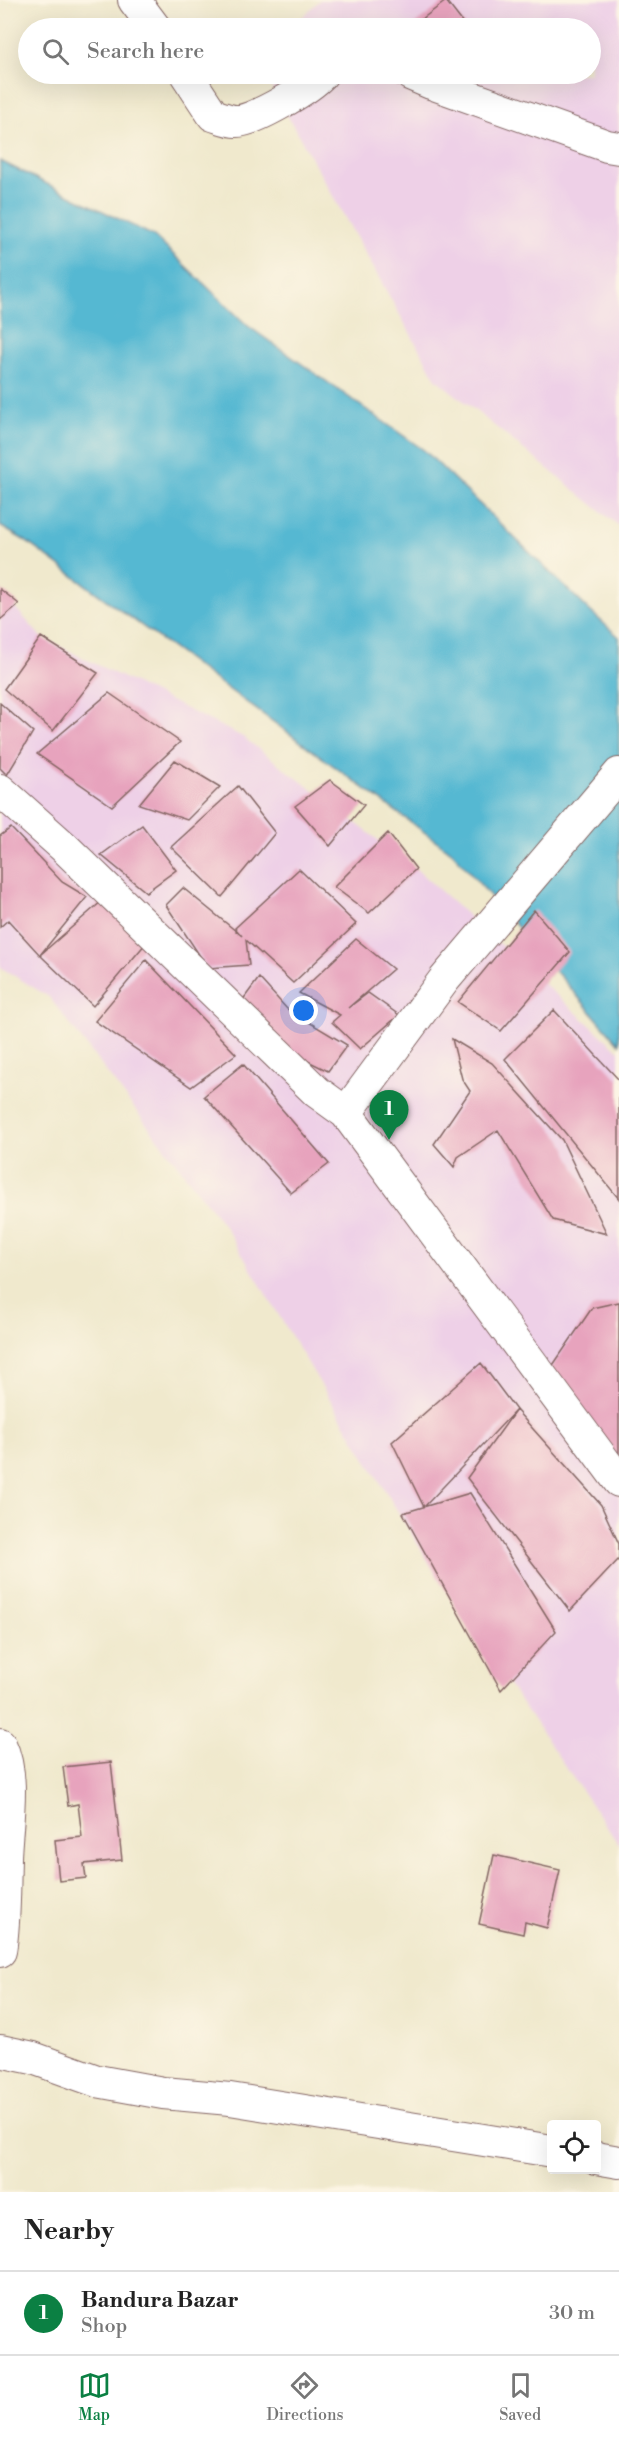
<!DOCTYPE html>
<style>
:root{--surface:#fff;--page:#f6f6f6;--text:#222;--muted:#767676;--line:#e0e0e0;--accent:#0b8043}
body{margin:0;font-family:"Libre Bodoni",serif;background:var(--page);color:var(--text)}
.controls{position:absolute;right:18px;bottom:18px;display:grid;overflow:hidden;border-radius:6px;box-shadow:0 6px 24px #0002}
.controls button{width:54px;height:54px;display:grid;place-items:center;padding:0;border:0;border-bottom:2px solid var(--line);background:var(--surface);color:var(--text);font:30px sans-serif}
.you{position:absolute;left:304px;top:1011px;width:21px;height:21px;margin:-15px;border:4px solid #fff;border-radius:50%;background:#1a73e8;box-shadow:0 0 0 9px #1a73e833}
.badge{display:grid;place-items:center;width:39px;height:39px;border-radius:50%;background:var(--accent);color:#fff;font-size:20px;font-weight:700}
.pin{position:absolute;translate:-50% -50px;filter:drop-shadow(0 2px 3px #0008)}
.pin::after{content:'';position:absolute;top:32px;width:21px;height:18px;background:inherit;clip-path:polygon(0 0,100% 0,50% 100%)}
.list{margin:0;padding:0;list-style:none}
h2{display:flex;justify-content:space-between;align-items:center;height:78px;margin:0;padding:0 24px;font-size:26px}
h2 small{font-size:20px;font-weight:400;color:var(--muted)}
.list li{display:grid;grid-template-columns:39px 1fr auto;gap:18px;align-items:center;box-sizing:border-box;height:84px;padding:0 24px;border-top:2px solid var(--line)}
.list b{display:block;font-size:22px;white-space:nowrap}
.list p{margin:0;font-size:20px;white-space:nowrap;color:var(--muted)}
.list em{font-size:20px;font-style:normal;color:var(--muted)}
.icon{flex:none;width:33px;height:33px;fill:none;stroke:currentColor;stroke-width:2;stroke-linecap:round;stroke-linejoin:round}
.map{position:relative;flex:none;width:619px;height:2192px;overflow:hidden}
.search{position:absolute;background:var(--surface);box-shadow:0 6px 24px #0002;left:18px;right:18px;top:18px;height:66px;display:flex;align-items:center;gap:15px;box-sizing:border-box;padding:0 21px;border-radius:33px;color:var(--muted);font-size:22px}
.sheet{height:162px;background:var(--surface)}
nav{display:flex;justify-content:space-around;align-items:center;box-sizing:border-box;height:84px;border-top:2px solid var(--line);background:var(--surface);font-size:16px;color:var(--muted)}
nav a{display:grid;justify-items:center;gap:3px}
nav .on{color:var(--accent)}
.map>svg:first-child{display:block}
.built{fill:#eed0e7}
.water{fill:#54b8d2;stroke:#4f6c7e;stroke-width:1.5}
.building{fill:#e7a3bd}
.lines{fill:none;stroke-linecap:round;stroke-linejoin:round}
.minor-casing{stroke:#846664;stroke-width:34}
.minor{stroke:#fff;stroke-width:32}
</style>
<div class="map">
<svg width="619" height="2192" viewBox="0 0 619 2192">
<rect width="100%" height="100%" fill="#fcf5e5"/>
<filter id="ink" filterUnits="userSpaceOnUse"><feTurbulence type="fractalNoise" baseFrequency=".0167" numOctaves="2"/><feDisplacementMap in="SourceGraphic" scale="12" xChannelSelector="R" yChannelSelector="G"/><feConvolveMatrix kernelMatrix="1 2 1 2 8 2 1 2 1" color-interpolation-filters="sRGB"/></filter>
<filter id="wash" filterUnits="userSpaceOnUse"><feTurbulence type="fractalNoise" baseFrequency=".008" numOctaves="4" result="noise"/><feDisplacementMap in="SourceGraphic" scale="24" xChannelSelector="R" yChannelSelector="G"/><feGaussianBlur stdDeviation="1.35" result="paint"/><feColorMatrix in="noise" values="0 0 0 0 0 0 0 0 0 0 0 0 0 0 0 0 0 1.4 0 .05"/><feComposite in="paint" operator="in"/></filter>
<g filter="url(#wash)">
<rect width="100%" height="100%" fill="#f0e9cd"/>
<path class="built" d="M320 0H619V526L436 379 264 74H590V28H291Z
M0 590 41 637 243 737 416 869 619 1051V1845L454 1604 226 1228 49 997 0 967Z"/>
<path class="water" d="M0 161 154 236 248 326 425 451 591 612 619 637V1044L453 853 24 540 0 526Z"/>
<g id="blocks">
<path class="building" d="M446 1 467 28H410Z
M0 589 19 604 0 620Z
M41 637 98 673 53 731 4 689Z
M109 693 180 742 112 806 37 754Z
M0 703 33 732 7 775 0 768Z
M175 760 220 787 187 820 139 804Z
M330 780 364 805 330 846 295 806Z
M238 786 275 833 222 897 171 847Z
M142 825 176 870 146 892 101 855Z
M11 828 62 882 87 897 40 955 102 901 146 943 93 1006 40 955 8 920 0 927V836Z
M388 833 416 869 369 913 334 887Z
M299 869 356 924 293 983 246 940 249 965 208 968 166 905 183 888 242 936 235 928Z
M534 910 570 952 501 1031 458 1002Z
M356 939 393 969 348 1008 368 993 399 1015 360 1049 332 1022 340 1015 299 993Z
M146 960 236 1054 191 1087 95 1021Z
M259 978 287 1009 347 1045 328 1071 292 1053 242 1001Z
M554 1010 619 1080V1199L505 1059Z
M452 1039 492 1063 562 1140 607 1234 553 1220 498 1130 458 1157 454 1167 434 1144 470 1091 462 1079Z
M243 1064 329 1164 291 1193 204 1096Z
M619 1302V1460L549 1371 592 1308Z
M481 1363 516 1410 424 1507 392 1442Z
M516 1410 601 1505 619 1544V1559L570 1611 467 1478Z
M470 1493 556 1631 501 1690 403 1513Z
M111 1762 122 1860 84 1864 86 1878 59 1881 55 1840 82 1837 78 1804 68 1806 63 1767Z
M494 1855 560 1870 547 1928 525 1922 523 1934 479 1924Z"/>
</g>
</g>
<g filter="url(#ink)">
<use href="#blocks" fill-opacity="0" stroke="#846664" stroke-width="1.5"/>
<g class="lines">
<g class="minor-casing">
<path id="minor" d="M134 0 155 28
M186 74 213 115C220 117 229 121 236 121 253 122 311 87 322 74
M410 74 431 83 607 146 619 148
M0 790 64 847 317 1092 346 1113 619 1481
M346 1113 444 980 619 774
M0 1744C16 1778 6 1822 5 1858 4 1889 5 1920 0 1951
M0 2051 33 2058 97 2081 163 2093 230 2099 552 2151
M596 2158 619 2162"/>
</g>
<use href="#minor" class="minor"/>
</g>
</g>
</svg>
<div class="controls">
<button><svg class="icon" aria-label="locate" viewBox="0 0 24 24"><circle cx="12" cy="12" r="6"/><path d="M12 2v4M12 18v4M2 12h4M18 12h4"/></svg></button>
</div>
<div class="you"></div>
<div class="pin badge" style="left:389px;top:1140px">1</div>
<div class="search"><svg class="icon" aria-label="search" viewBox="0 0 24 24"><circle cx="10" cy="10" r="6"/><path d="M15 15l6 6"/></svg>Search here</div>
</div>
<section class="sheet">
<h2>Nearby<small></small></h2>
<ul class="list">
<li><span class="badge">1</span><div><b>Bandura Bazar</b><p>Shop</p></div><em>30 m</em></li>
</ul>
</section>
<nav>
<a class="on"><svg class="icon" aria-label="map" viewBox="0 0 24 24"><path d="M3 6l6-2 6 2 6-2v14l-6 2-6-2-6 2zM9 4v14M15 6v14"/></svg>Map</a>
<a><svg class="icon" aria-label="directions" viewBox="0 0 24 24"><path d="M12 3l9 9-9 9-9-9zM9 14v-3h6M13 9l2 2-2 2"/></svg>Directions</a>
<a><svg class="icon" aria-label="saved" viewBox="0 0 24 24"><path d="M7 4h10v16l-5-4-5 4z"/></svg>Saved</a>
</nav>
